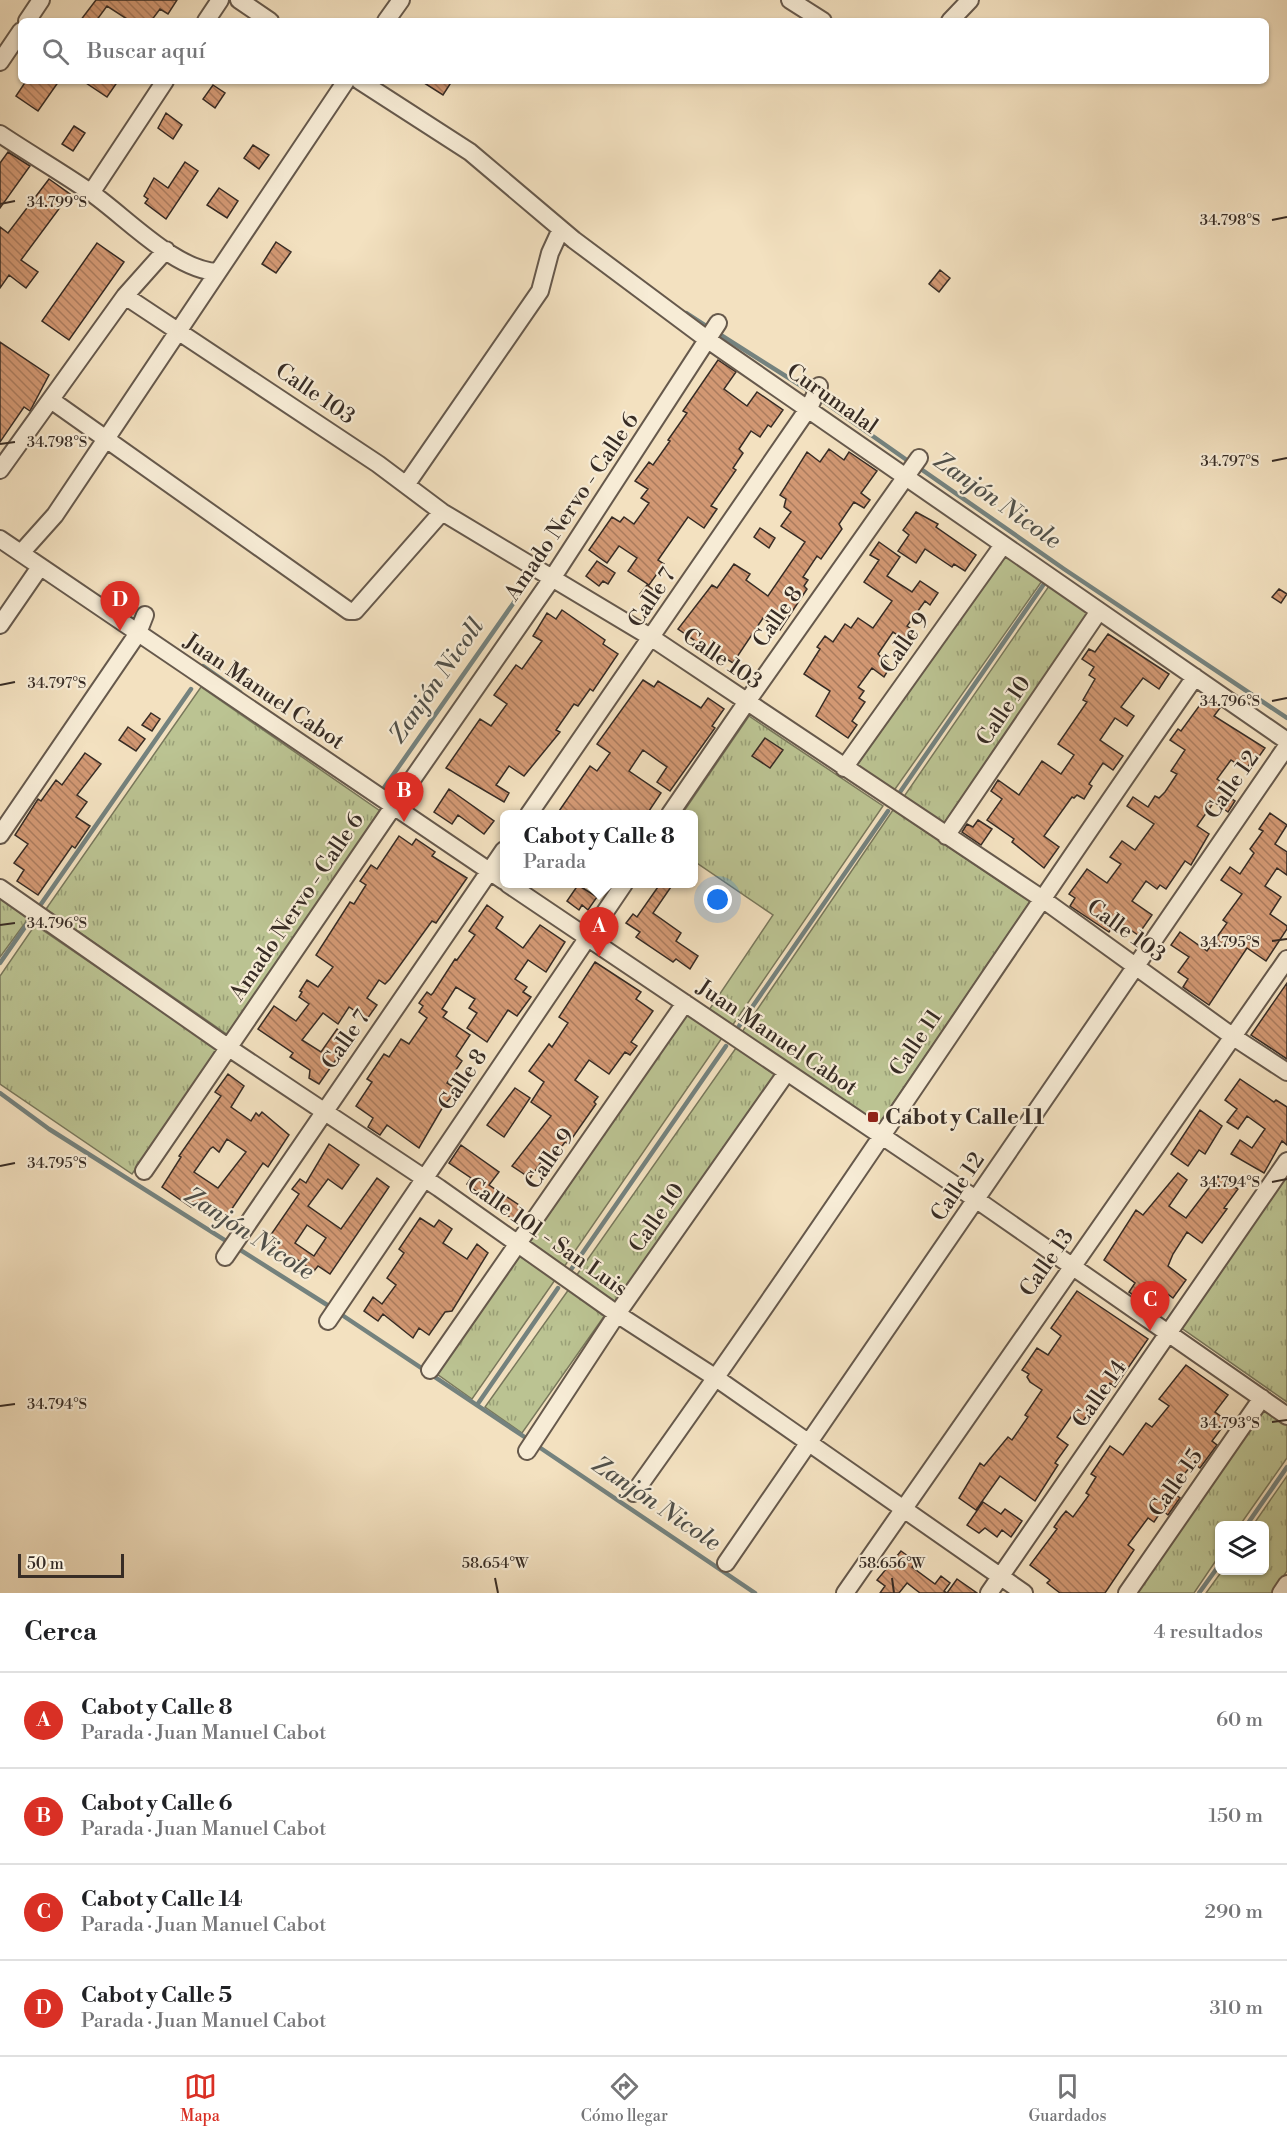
<!DOCTYPE html>
<html lang="es">
<meta charset="utf-8">
<style>
:root{--surface:#fff;--page:#f6f6f6;--text:#202124;--muted:#757577;--line:#e0e0e0;--accent:#d93025}
body{margin:0;font-family:"Libre Bodoni",serif;background:var(--page);color:var(--text)}
.controls{position:absolute;right:18px;bottom:18px;display:grid;overflow:hidden;border-radius:9px;box-shadow:0 2px 4px #0004}
.controls button{width:54px;height:54px;display:grid;place-items:center;padding:0;border:0;border-bottom:2px solid var(--line);background:var(--surface);color:var(--text);font:30px sans-serif}
.scale{position:absolute;left:18px;bottom:15px;width:106px;box-sizing:border-box;padding-left:6px;border:3px solid #372c25;border-top:0;font-size:16px;line-height:21px;white-space:nowrap;color:#372c25;-webkit-text-stroke:4px #f7ecd6;paint-order:stroke}
.you{position:absolute;left:718px;top:900px;width:21px;height:21px;margin:-15px;border:4px solid #fff;border-radius:50%;background:#1a73e8;box-shadow:0 0 0 9px #1a73e833}
.badge{display:grid;place-items:center;width:39px;height:39px;border-radius:50%;background:var(--accent);color:#fff;font-size:20px;font-weight:700}
.pin{position:absolute;translate:-50% -50px;filter:drop-shadow(0 2px 3px #0008)}
.pin::after{content:'';position:absolute;top:32px;width:21px;height:18px;background:inherit;clip-path:polygon(0 0,100% 0,50% 100%)}
.popup{position:absolute;left:500px;top:810px;width:198px;height:78px;box-sizing:border-box;display:grid;place-content:center;border-radius:9px;background:var(--surface);filter:drop-shadow(0 2px 4px #0005);font-size:20px;white-space:nowrap;color:var(--muted)}
.popup b{font-size:22px;color:var(--text)}
.popup::after{content:'';position:absolute;left:50%;top:100%;margin-left:-12px;border:12px solid transparent;border-top-color:var(--surface)}
.list{margin:0;padding:0;list-style:none}
h2{display:flex;justify-content:space-between;align-items:center;height:78px;margin:0;padding:0 24px;font-size:26px}
h2 small{font-size:20px;font-weight:400;color:var(--muted)}
.list li{display:grid;grid-template-columns:39px 1fr auto;gap:18px;align-items:center;box-sizing:border-box;height:96px;padding:0 24px;border-top:2px solid var(--line)}
.list b{display:block;font-size:22px;white-space:nowrap}
.list p{margin:0;font-size:20px;white-space:nowrap;color:var(--muted)}
.list em{font-size:20px;font-style:normal;color:var(--muted)}
.icon{flex:none;width:33px;height:33px;fill:none;stroke:currentColor;stroke-width:2;stroke-linecap:round;stroke-linejoin:round}
.map{position:relative;flex:none;width:1287px;height:1593px;overflow:hidden}
.search{position:absolute;background:var(--surface);box-shadow:0 2px 4px #0004;left:18px;right:18px;top:18px;height:66px;display:flex;align-items:center;gap:15px;box-sizing:border-box;padding:0 21px;border-radius:9px;color:var(--muted);font-size:22px}
.sheet{height:462px;background:var(--surface)}
nav{display:flex;justify-content:space-around;align-items:center;box-sizing:border-box;height:84px;border-top:2px solid var(--line);background:var(--surface);font-size:16px;color:var(--muted)}
nav a{display:grid;justify-items:center;gap:3px}
nav .on{color:var(--accent)}
.map>svg:first-child{display:block}
.park{fill:url(#park-tufts);stroke:#79785c;stroke-width:1.5}
.lines{fill:none;stroke-linecap:round;stroke-linejoin:round}
.stream{stroke:#74827e;stroke-width:4.5}
.building{fill:url(#building-back-hatch);stroke:#372c25;stroke-width:1.5;fill-rule:evenodd}
.street-casing{stroke:#66594c;stroke-width:20}
.street{stroke:#f7ecd6;stroke-width:16}
.ticks{fill:none;stroke:#372c25;stroke-width:2}
.poi-dot{fill:#8f2418;stroke:#f7ecd6;stroke-width:2}
.labels{text-anchor:middle;dominant-baseline:central;stroke-width:4.5;stroke-linejoin:round;paint-order:stroke}
.street-label{font-size:22px;fill:#372c25;stroke:#f7ecd6}
.poi-label{font-size:22px;font-weight:bold;fill:#372c25;stroke:#f7ecd6;text-anchor:start}
.water-label{font-size:24px;font-style:italic;fill:#50504a;stroke:#f7ecd6}
.ticks-label{font-size:15px;text-anchor:middle;fill:#372c25;stroke:#f7ecd6;stroke-width:4.5;stroke-linejoin:round;paint-order:stroke}
</style>
<div class="map">
<svg width="1287" height="1593" viewBox="0 0 1287 1593">
<defs>
<pattern id="park-tufts" width="24" height="20" patternUnits="userSpaceOnUse" patternTransform="scale(1.5)"><rect width="24" height="20" fill="#bbc392"/><path d="M3 7l-1-3M5 7V3M7 7l1-3M15 17l-1-3M17 17v-4M19 17l1-3" fill="none" stroke="#999f77"/></pattern>
<pattern id="building-back-hatch" width="6" height="6" patternUnits="userSpaceOnUse" patternTransform="scale(1.5)"><rect width="6" height="6" fill="#d29873"/><path d="M-1 5l2 2M0 0l6 6M5-1l2 2" fill="none" stroke="#ab7c5e"/></pattern>
</defs>
<rect width="100%" height="100%" fill="#f3e1c0"/>
<filter id="stains"><feTurbulence type="fractalNoise" baseFrequency=".00333" numOctaves="4"/><feColorMatrix values="0 0 0 0 .2 0 0 0 0 .09 0 0 0 0 .02 0 0 0 .5 -.17"/></filter>
<radialGradient id="worn" r=".72"><stop offset=".6" stop-color="#630" stop-opacity="0"/><stop offset="1" stop-color="#630" stop-opacity=".3"/></radialGradient>
<path class="park" d="M1005 555 1042 581 893 792 856 766Z
M1049 586 1088 613 943 825 903 798Z
M201 687 383 813 228 1035 46 909Z
M749 716 883 806 732 1026 709 1010 773 915 694 861V814H682Z
M893 810 1030 902 879 1124 742 1032Z
M0 898 28 919 0 957Z
M35 925 218 1050 132 1174 0 1084V976Z
M687 1014 722 1038 564 1267 529 1243Z
M736 1048 775 1075 615 1303 576 1276Z
M1287 1176V1402L1180 1327Z
M519 1256 555 1280 472 1399 437 1374Z
M569 1289 605 1315 522 1433 485 1407Z
M1264 1408 1287 1424V1458L1240 1525 1220 1526 1219 1556 1194 1593H1137Z
M1287 1476V1571L1272 1593H1206L1222 1571 1264 1570V1526L1253 1525Z"/>
<g class="lines">
<path class="stream" d="M686 313 709 328
M716 332 803 387 911 463
M918 467 1064 569 1287 718
M203 666 240 692
M381 792 524 588
M898 795 1046 581
M0 963 191 689
M737 1029 888 811
M0 1093 49 1129 332 1308
M570 1271 726 1046
M339 1313 529 1440
M477 1405 558 1288
M536 1445 755 1593
M1246 1526 1287 1467
M1199 1593 1220 1564"/>
</g>
<path class="building" d="M96 0H177L168 14 160 9 151 21H130L107 6 96 21H80Z
M26 81H59L38 111 16 96Z
M83 81H118L107 97Z
M421 81H452L443 95Z
M213 85 225 93 215 108 203 99Z
M166 113 182 125 173 139 158 128Z
M74 126 85 133 73 151 62 144Z
M253 145 269 155 259 169 244 158Z
M8 152 30 166 0 208V163Z
M185 162 198 171 166 219 145 203 148 199 144 196 154 178 168 188Z
M49 179 70 194 21 260 38 272 26 288 9 275 0 288V227L8 233Z
M219 188 238 201 227 218 207 205Z
M276 242 291 252 276 273 262 264Z
M97 243 124 262 69 340 42 321Z
M940 270 950 278 939 292 929 284Z
M0 342 49 375 30 411 24 407 0 442Z
M718 360 736 372 724 389 747 406 757 392 783 410 771 427 768 425 760 437 751 431 739 449 743 453 733 468 736 470 711 506 717 509 704 528 688 517 658 560 664 564 649 585 628 571 637 558 619 546 607 563 589 550 612 517 620 522 624 517 634 524 649 503 641 498 648 489 635 481 649 462 653 465 670 441 668 440 687 413 683 411Z
M829 449 844 460 849 452 877 471 861 493 870 500 864 508 854 502 839 524 842 529 821 559 817 556 803 577 808 580 804 586 807 589 780 630 763 618 733 663 722 656 720 658 678 629 712 585 717 588 734 564 750 574 746 580 768 596 805 542 781 526 791 512 784 507 786 499 780 495 807 452 820 462Z
M916 512 938 524 936 527 976 555 965 571 954 564 952 567 925 549 916 563 898 551 909 535 903 530Z
M760 528 775 538 769 548 754 537Z
M879 542 900 557 887 576 912 592 920 581 938 593 930 605 925 601 907 626 917 633 910 643 893 632 878 654 890 667 884 677 872 668 858 687 864 691 859 698 865 702 852 721 857 725 848 738 816 716 830 691 804 674 820 649 817 647 825 636 833 642 845 624 851 628 858 618 873 628 892 601 864 582 879 560 870 555Z
M597 561 615 573 608 584 603 581 599 586 586 576Z
M647 585 661 595 655 604 640 594Z
M1279 589 1287 594 1281 603 1272 597Z
M562 610 605 640 603 644 618 654 593 691 590 689 578 706 574 704 556 730 560 732 524 776 509 766 496 785 509 793 504 802 446 768 480 719 491 726 507 704 494 695 516 665 522 669 542 641 533 636 547 613 556 619Z
M1108 634 1169 674 1159 689 1143 678 1121 707 1134 716 1127 726 1115 718 1100 740 1123 756 1113 770 1103 763 1089 784 1092 786 1084 799 1077 795 1074 798 1072 797 1044 836 1059 847 1044 868 1012 842 1014 839 987 820 1002 799 991 791 998 780 1019 795 1042 761 1061 774 1074 755 1058 744 1087 702 1083 700 1095 679 1089 675 1094 667 1082 659 1089 649 1095 652Z
M643 680 654 687 658 681 701 708 708 698 724 709 712 726 715 728 670 791 657 782 667 767 643 750 629 771 661 793 647 814H557L590 766 597 771 610 753 597 744Z
M1205 698 1220 708 1214 716 1265 748 1253 765 1250 763 1246 770 1231 760 1217 779 1221 782 1217 789 1235 801 1228 812 1214 802 1197 826 1209 834 1191 865 1185 861 1166 889 1160 885 1157 889 1146 881 1132 901 1152 915 1138 935 1122 924 1118 930 1113 926 1109 932 1070 906 1075 898 1069 894 1087 869 1107 883 1121 864 1110 857 1122 841 1135 850 1154 824 1127 806 1133 797 1148 807 1155 796 1159 798 1165 792 1177 774 1171 771 1185 750 1170 740 1178 729 1181 731Z
M151 713 160 719 152 731 142 725Z
M128 727 145 739 136 751 119 740Z
M765 738 783 750 770 768 752 756Z
M85 753 101 764 77 795 87 802 76 817 90 826 75 848 72 846 38 895 17 881 24 870 14 863 28 844 15 835 38 799 41 801 56 780 62 785Z
M449 789 494 821 484 834 458 815 452 824 434 812Z
M1270 813 1287 825 1275 844 1287 852V875L1277 868 1265 886 1281 897 1270 914 1287 926V929L1266 961 1247 948 1209 1005 1183 987 1188 979 1178 972 1189 957 1171 945 1180 932 1207 951 1227 923 1223 920 1242 894 1221 880 1230 867 1240 874 1254 853 1250 849 1263 831 1259 829Z
M978 820 992 829 981 845 962 832 967 824 973 827Z
M399 836 412 845 416 839 435 852 432 856 467 878 436 923 432 921 390 979 385 984 379 980 367 998 377 1005 367 1019 349 1007 338 1024 323 1013 302 1040 321 1052 337 1029 355 1041 338 1064 335 1061 319 1084 309 1078 310 1070 290 1057 293 1053 258 1029 274 1006 296 1021 309 1004 299 997 302 992 300 991 307 980 318 987 333 967 316 955 350 902 354 904 366 885 360 881 371 865 377 869Z
M660 884H673L653 913 681 933 676 941 698 956 690 969 676 959 673 962 636 937 640 932 626 923 633 914 637 917Z
M578 885 597 897 588 910 582 905 579 910 567 901Z
M487 905 503 917 496 928 523 948 540 925 565 942 546 972 528 960 515 979 527 987 523 992 531 997 517 1016 508 1010 487 1042 467 1028 477 1013 469 1008 475 999 456 987 442 1009 447 1012 443 1017 470 1035 456 1056 462 1061 447 1083 458 1090 444 1105 419 1148 387 1125 380 1135 368 1127 373 1118 356 1106 372 1082 367 1079 384 1054 389 1057 401 1039 409 1044 427 1018 419 1012 423 1006 419 1003 427 992 431 995 433 993 455 959 457 960 475 935 469 931Z
M595 962 641 992 636 999 653 1011 631 1042 637 1046 630 1055 625 1052 609 1074 589 1060 575 1080 598 1097 594 1102 596 1104 568 1144 565 1142 553 1159 547 1154 530 1178 512 1166 551 1116 531 1102 544 1082 529 1071 549 1044 552 1047 568 1023 559 1017Z
M1287 983V1059L1251 1035Z
M228 1074 244 1086 231 1107 251 1121 256 1113 259 1116 262 1112 289 1135 268 1167 263 1163 225 1219 214 1212 211 1217 192 1204 191 1207 162 1187 181 1157 179 1156 221 1096 215 1092ZM227 1139 246 1152 218 1188 194 1172 210 1149 213 1147 219 1152Z
M1240 1079 1274 1102 1276 1100 1287 1107V1145L1282 1141 1264 1173 1231 1154 1240 1140 1252 1148 1265 1129 1247 1116 1238 1129 1227 1122 1237 1109 1225 1100Z
M515 1088 530 1098 504 1137 487 1125Z
M1200 1110 1222 1126 1205 1154 1199 1150 1188 1166 1171 1154Z
M329 1144 359 1165 342 1189 328 1179 308 1206 341 1229 377 1178 389 1187 330 1274 318 1266 314 1271 292 1256 290 1259 272 1247 276 1240 270 1236 299 1194 292 1189 300 1179 306 1183ZM307 1225 326 1238 314 1256 295 1243Z
M461 1145 499 1172 489 1185 525 1209 516 1222 467 1184 471 1178 449 1163Z
M1178 1173 1187 1180 1169 1206 1186 1218 1218 1176 1238 1189 1224 1208 1227 1209 1202 1243 1187 1232 1173 1254 1168 1266 1186 1280 1173 1298 1158 1287 1146 1304 1129 1292 1135 1283 1104 1260 1136 1210 1143 1215Z
M420 1218 434 1227 439 1220 452 1229 443 1243 467 1259 477 1244 488 1253 452 1311 445 1312 429 1335 419 1328 413 1338 383 1314 378 1321 364 1311 373 1297 382 1304 396 1285 387 1278 404 1253 399 1249Z
M1077 1291 1148 1339 1115 1387 1110 1383 1083 1421 1073 1414 1057 1437 1068 1445 1055 1463 1058 1465 1035 1501 1000 1476 976 1510 959 1498 980 1463 984 1466 1008 1437 1012 1440 1028 1417 1025 1415 1042 1390 1030 1382 1027 1377 1029 1374 1022 1370 1037 1348 1048 1355 1061 1336 1051 1328Z
M1186 1365 1228 1395 1215 1412 1227 1421 1212 1441 1217 1445 1200 1468 1193 1463 1171 1491 1180 1498 1168 1515 1162 1510 1154 1522 1148 1518 1128 1545 1134 1550 1105 1593H1060L1047 1583 1050 1580 1030 1565 1057 1529 1054 1527 1061 1517 1066 1511 1073 1517 1089 1495 1086 1493 1096 1477 1091 1474 1110 1446 1123 1455 1146 1423 1152 1427 1169 1406 1159 1399Z
M983 1502 1001 1514 1005 1509 1022 1521 1011 1537 1002 1530 997 1537 985 1528 979 1533 967 1525Z
M901 1551 916 1562 912 1567 935 1584 941 1576 950 1583 944 1591 947 1593H920L907 1583 899 1593H880L885 1586 877 1580Z
M957 1579 977 1593H947Z"/>
<g class="lines">
<g class="street-casing">
<path id="street" d="M239 0 270 21
M790 0 823 21
M27 21 41 0
M206 21 220 0
M386 21 401 0
M950 21 970 0
M0 62 21 31
M360 81 470 152 574 240 708 340 1287 741
M0 134C30 154 61 172 90 192 125 216 175 271 218 272
M91 193 165 81
M125 296 378 464 442 512 652 638 1041 898 1232 1036 1287 1072
M51 400 349 611H355L442 512
M0 470 125 296 166 250
M406 485 540 291 550 253 561 229
M0 539 504 881
M21 553 55 515 346 81
M0 625 40 567
M844 768 1003 545
M529 814 810 406 819 386
M670 814 746 703 919 458
M0 835 138 633 145 615
M946 836 1099 611
M508 884 977 1200 1287 1416
M0 888 229 1048 439 1188 617 1314 716 1378 1024 1593
M144 1171 393 807 553 577 718 323
M225 1257 504 850
M328 1321 624 884
M430 1370 685 1003
M527 1451 617 1314 787 1072
M634 1493C826 1225 1006 948 1195 677
M726 1563 1287 746
M845 1593 1287 959
M989 1593 1287 1161
M1127 1593 1262 1398
M1281 1593 1287 1584"/>
</g>
<use href="#street" class="street"/>
</g>
<path class="ticks" d="M0 204 15 201M1272 220 1287 217M0 444 15 442M1272 461 1287 458M0 685 15 682M1272 701 1287 698M0 925 15 923M1272 941 1287 939M0 1166 15 1163M1272 1182 1287 1179M0 1406 15 1404M1272 1422 1287 1420M495 1578 498 1593M892 1578 894 1593"/>
<rect class="poi-dot" x="867" y="1111" width="12" height="12" rx="3"/>
<g class="labels">
<g class="street-label">
<text transform="translate(315 394) rotate(34)">Calle 103</text>
<text transform="translate(832 399) rotate(35)">Curumalal</text>
<text transform="translate(572 507) rotate(-56)">Amado Nervo - Calle 6</text>
<text transform="translate(652 598) rotate(-56)">Calle 7</text>
<text transform="translate(778 617) rotate(-55)">Calle 8</text>
<text transform="translate(905 643) rotate(-55)">Calle 9</text>
<text transform="translate(722 659) rotate(34)">Calle 103</text>
<text transform="translate(264 692) rotate(34)">Juan Manuel Cabot</text>
<text transform="translate(1004 711) rotate(-56)">Calle 10</text>
<text transform="translate(1232 785) rotate(-55)">Calle 12</text>
<text transform="translate(297 907) rotate(-56)">Amado Nervo - Calle 6</text>
<text transform="translate(1126 931) rotate(36)">Calle 103</text>
<text transform="translate(777 1038) rotate(34)">Juan Manuel Cabot</text>
<text transform="translate(346 1040) rotate(-55)">Calle 7</text>
<text transform="translate(916 1043) rotate(-56)">Calle 11</text>
<text transform="translate(463 1080) rotate(-56)">Calle 8</text>
<text transform="translate(550 1159) rotate(-55)">Calle 9</text>
<text transform="translate(958 1187) rotate(-56)">Calle 12</text>
<text transform="translate(657 1218) rotate(-55)">Calle 10</text>
<text transform="translate(547 1237) rotate(35)">Calle 101 - San Luis</text>
<text transform="translate(1047 1263) rotate(-55)">Calle 13</text>
<text transform="translate(1100 1394) rotate(-55)">Calle 14</text>
<text transform="translate(1176 1483) rotate(-55)">Calle 15</text>
</g>
<g class="poi-label">
<text x="885" y="1117">Cabot y Calle 11</text>
</g>
<g class="water-label">
<text transform="translate(997 501) rotate(35)">Zanjón Nicole</text>
<text transform="translate(437 681) rotate(-55)">Zanjón Nicoll</text>
<text transform="translate(249 1234) rotate(33)">Zanjón Nicole</text>
<text transform="translate(656 1504) rotate(34)">Zanjón Nicole</text>
</g>
</g>
<g class="ticks-label">
<text x="57" y="207">34.799°S</text>
<text x="1230" y="225">34.798°S</text>
<text x="57" y="447">34.798°S</text>
<text x="1230" y="466">34.797°S</text>
<text x="57" y="688">34.797°S</text>
<text x="1230" y="706">34.796°S</text>
<text x="57" y="928">34.796°S</text>
<text x="1230" y="947">34.795°S</text>
<text x="57" y="1168">34.795°S</text>
<text x="1230" y="1187">34.794°S</text>
<text x="57" y="1409">34.794°S</text>
<text x="1230" y="1428">34.793°S</text>
<text x="495" y="1568">58.654°W</text>
<text x="892" y="1568">58.656°W</text>
</g>
<rect width="100%" height="100%" filter="url(#stains)"/>
<rect width="100%" height="100%" fill="url(#worn)"/>
</svg>
<div class="controls">
<button><svg class="icon" aria-label="layers" viewBox="0 0 24 24"><path d="M12 4l9 5-9 5-9-5zM3 14l9 5 9-5"/></svg></button>
</div>
<div class="scale">50 m</div>
<div class="you"></div>
<div class="pin badge" style="left:599px;top:957px">A</div>
<div class="popup"><b>Cabot y Calle 8</b>Parada</div>
<div class="pin badge" style="left:404px;top:822px">B</div>
<div class="pin badge" style="left:1150px;top:1331px">C</div>
<div class="pin badge" style="left:120px;top:631px">D</div>
<div class="search"><svg class="icon" aria-label="search" viewBox="0 0 24 24"><circle cx="10" cy="10" r="6"/><path d="M15 15l6 6"/></svg>Buscar aquí</div>
</div>
<section class="sheet">
<h2>Cerca<small>4 resultados</small></h2>
<ul class="list">
<li><span class="badge">A</span><div><b>Cabot y Calle 8</b><p>Parada · Juan Manuel Cabot</p></div><em>60 m</em></li>
<li><span class="badge">B</span><div><b>Cabot y Calle 6</b><p>Parada · Juan Manuel Cabot</p></div><em>150 m</em></li>
<li><span class="badge">C</span><div><b>Cabot y Calle 14</b><p>Parada · Juan Manuel Cabot</p></div><em>290 m</em></li>
<li><span class="badge">D</span><div><b>Cabot y Calle 5</b><p>Parada · Juan Manuel Cabot</p></div><em>310 m</em></li>
</ul>
</section>
<nav>
<a class="on"><svg class="icon" aria-label="map" viewBox="0 0 24 24"><path d="M3 6l6-2 6 2 6-2v14l-6 2-6-2-6 2zM9 4v14M15 6v14"/></svg>Mapa</a>
<a><svg class="icon" aria-label="directions" viewBox="0 0 24 24"><path d="M12 3l9 9-9 9-9-9zM9 14v-3h6M13 9l2 2-2 2"/></svg>Cómo llegar</a>
<a><svg class="icon" aria-label="saved" viewBox="0 0 24 24"><path d="M7 4h10v16l-5-4-5 4z"/></svg>Guardados</a>
</nav>
